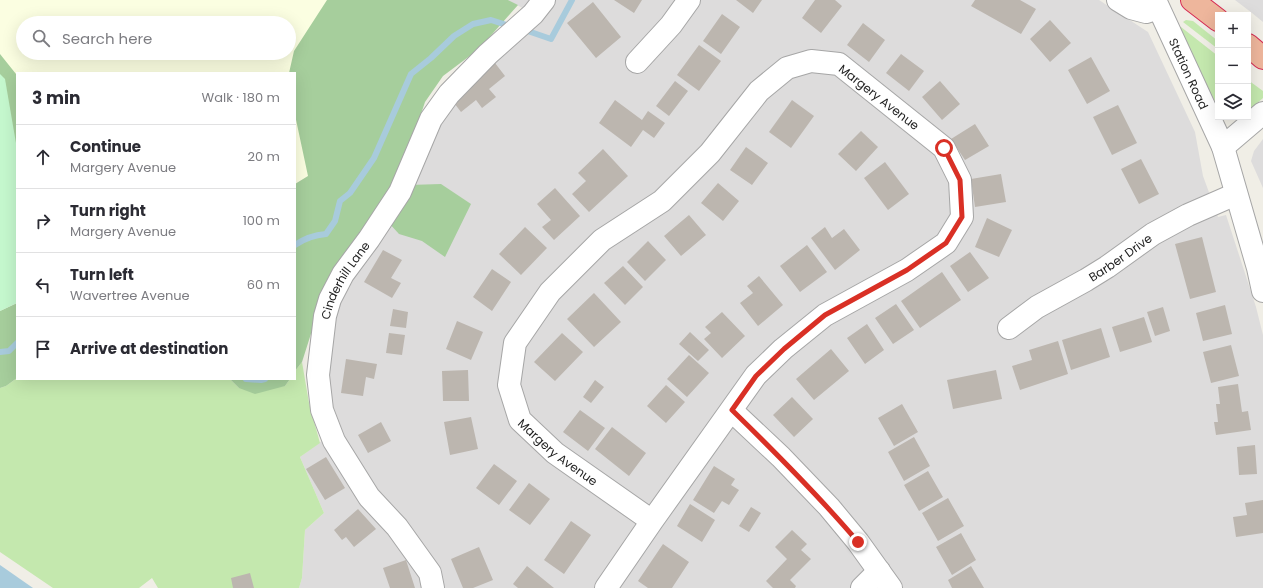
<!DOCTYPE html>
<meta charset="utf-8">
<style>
:root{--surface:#fff;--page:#f2f2f3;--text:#2b2b33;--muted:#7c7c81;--line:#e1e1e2}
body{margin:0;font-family:Poppins,sans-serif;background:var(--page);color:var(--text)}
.controls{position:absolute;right:12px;top:12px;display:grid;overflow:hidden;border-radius:0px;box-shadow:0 4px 16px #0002}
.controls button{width:36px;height:36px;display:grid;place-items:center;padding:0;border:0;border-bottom:1px solid var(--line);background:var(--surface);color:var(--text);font:20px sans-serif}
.stop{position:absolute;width:12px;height:12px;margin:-9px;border:3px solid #d93025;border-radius:50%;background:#fff}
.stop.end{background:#d93025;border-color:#fff;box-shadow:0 1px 4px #0008}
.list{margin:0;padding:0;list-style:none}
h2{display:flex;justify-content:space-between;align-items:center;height:52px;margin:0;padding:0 16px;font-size:17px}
h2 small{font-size:13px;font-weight:400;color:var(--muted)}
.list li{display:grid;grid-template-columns:26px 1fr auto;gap:12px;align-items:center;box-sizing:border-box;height:64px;padding:0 16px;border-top:1px solid var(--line)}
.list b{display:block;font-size:15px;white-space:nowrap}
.list p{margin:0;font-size:13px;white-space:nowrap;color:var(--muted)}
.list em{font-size:13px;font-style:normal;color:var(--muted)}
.icon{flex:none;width:22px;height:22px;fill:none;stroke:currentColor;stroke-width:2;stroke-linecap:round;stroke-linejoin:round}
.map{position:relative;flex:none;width:1263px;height:588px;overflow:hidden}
.search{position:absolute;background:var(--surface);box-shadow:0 4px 16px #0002;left:16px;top:16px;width:280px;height:44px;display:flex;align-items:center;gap:10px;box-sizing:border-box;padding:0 14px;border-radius:22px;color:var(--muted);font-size:15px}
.panel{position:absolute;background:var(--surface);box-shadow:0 4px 16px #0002;left:16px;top:72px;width:280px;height:308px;border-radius:0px}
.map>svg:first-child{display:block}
.residential{fill:#dddcdc}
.education{fill:#fbfee1;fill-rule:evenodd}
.grass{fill:#c4e8ae}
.forest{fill:#a6ce9c}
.park{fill:#c5f8ce}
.water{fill:#a8cbdc}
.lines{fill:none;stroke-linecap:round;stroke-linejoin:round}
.stream{stroke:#a8cbdc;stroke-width:6}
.building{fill:#bcb6af}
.minor-casing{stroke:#a6a6a6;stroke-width:24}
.tertiary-casing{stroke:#a6a6a6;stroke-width:24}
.trunk-casing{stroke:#d62b54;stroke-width:24}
.minor{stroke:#fff;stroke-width:22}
.tertiary{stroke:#fff;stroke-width:22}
.trunk{stroke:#eeb69c;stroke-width:22}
.route{stroke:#d93025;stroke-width:5}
.labels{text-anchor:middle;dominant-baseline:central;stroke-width:3;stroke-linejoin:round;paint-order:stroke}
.street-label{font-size:12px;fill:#1f1f1f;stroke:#fff}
</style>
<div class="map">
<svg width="1263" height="588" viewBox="0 0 1263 588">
<rect width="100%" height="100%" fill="#f0eee6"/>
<path class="residential" d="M508 0H1099L1148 32 1195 132 1203 176 1218 217 1226 215 1256 307 1263 335V588H299L302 578 305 530 324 513 300 457 341 427 325 386 333 311 433 129 533 14Z
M1235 0H1263V22L1252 13Z
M1263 139V188L1251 161 1254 151Z"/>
<path class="education" d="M0 0H396L309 176 295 184V73H17V149L0 74ZM23 23H289V53H23Z"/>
<path class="grass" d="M1186 20 1193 21 1218 41V49L1183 22Z
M1180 27H1181L1218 56V107L1188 48Z
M1248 80 1263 91V98L1248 111Z
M302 362 309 403 320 443 300 457 324 513 305 530 302 578 299 588H158L152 578 139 588H53L0 552V388L6 386 17 378 230 379 239 388 285 386 290 379H295V371Z"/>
<path class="forest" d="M327 0H508L518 5 479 49 443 76 425 102 412 141 378 212 323 296 302 362 295 371V184L308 176 295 115V73H289L294 51Z
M0 54 16 74 17 79V161L0 127Z
M441 184 471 204 445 257 422 241 399 234 388 222 409 185Z
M17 303V378L6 386 0 388V311Z
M230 379H290L285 386 255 394 239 388Z"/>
<path class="park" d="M0 74 5 79 17 149V303L0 311Z"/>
<path class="water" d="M0 565 33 588H0Z"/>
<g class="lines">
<path class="stream" d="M522 29 551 39 572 0
M295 245C305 238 314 235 326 234L335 221 340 201 350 193 374 158 411 74 431 58 454 36 473 24 491 20 513 27
M0 352 9 351 17 343
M246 379 261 380 265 379"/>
</g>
<path class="building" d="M614 0H642L634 13Z
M736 0H762L753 13Z
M815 0H835L842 6 821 33 802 18Z
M975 0H1020L1036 9 1021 34 971 6Z
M593 2 621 37 596 58 567 23Z
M722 14 740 27 721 54 703 41Z
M1050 20 1071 43 1050 62 1030 39Z
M863 23 885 40 869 62 847 45Z
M699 45 721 61 699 91 677 75Z
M901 54 924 71 909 91 886 73Z
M1091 57 1110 91 1087 104 1068 70Z
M495 63 505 76 489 89 496 97 482 108 476 100 461 112 451 99Z
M675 81 688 91 669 116 656 106Z
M940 81 960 104 942 120 922 97Z
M615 100 642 120 648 111 665 123 654 138 643 130 631 147 599 123Z
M792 100 814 116 791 148 769 132Z
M1118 105 1137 143 1112 155 1093 117Z
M975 124 989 146 965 160 951 139Z
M861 131 878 147 856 171 838 154Z
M746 147 768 163 752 185 730 170Z
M603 149 628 176 589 212 572 194 586 181 578 173Z
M1141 159 1159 194 1139 204 1121 169Z
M885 162 909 194 888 210 864 178Z
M1001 174 1006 202 975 207 971 179Z
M718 183 739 201 723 221 701 203Z
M555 188 580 216 554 240 542 227 551 220 537 204Z
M689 215 706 235 681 256 664 236Z
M987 218 1012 230 999 257 975 247Z
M525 227 547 248 521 275 499 254Z
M825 227 832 238 844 229 860 250 835 270 811 238Z
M1202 237 1216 292 1190 299 1175 244Z
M648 241 666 260 645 281 627 262Z
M807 245 827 272 800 292 780 266Z
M383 250 402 260 391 278 401 283 392 298 364 282Z
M970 252 989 278 968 292 950 266Z
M623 266 643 287 625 305 604 283Z
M492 269 511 282 492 311 473 297Z
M942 272 961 300 920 328 901 301Z
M759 276 783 305 758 326 740 303 753 293 747 286Z
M594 293 621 322 594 347 567 319Z
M896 304 914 330 893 344 875 318Z
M1225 305 1232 334 1203 341 1196 313Z
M1163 307 1170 331 1155 336 1147 312Z
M393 309 408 312 406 328 390 326Z
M722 312 745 336 722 358 704 339 711 333 705 327Z
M1144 317 1152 342 1120 352 1112 327Z
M457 321 483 332 471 360 446 349Z
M867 324 884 350 865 364 847 338Z
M1101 328 1110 357 1071 370 1062 340Z
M690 332 709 350 698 361 679 344Z
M389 333 405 335 402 355 386 353Z
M562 333 583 352 555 381 534 362Z
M1058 341 1068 374 1020 390 1012 366 1032 360 1029 350Z
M1231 345 1239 376 1211 383 1203 352Z
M831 349 849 371 814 400 796 379Z
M689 355 709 373 687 397 667 379Z
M346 359 377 364 374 379 366 377 363 396 341 393Z
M468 370 469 401H443L442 371Z
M996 370 1002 399 953 409 947 380Z
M595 380 604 387 591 403 583 397Z
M1238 384 1242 412 1248 411 1251 430 1216 435 1214 422H1218L1216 404H1220L1218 387Z
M666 385 685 402 666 423 647 406Z
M792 397 813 419 794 437 773 415Z
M902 404 918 432 894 446 878 418Z
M580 410 605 428 588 451 563 432Z
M471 417 478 449 450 455 444 422Z
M381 422 391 441 368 453 358 435Z
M612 427 646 453 629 476 595 449Z
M914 437 930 466 904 481 888 452Z
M1255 445 1257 474 1239 475 1237 447Z
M326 457 345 488 325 500 306 469Z
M494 464 517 481 499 505 476 488Z
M714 466 735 479 731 485 739 490 729 505 722 501 714 513 693 500Z
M928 471 943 497 919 511 904 485Z
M529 483 550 499 530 525 509 510Z
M948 498 964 526 938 541 922 513Z
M1263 500V533L1236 537 1233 517 1247 515 1245 503Z
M690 504 715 520 702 542 677 526Z
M751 507 761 513 749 532 739 526Z
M358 509 376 529 354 547 346 537 342 540 334 530Z
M571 521 591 535 564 574 544 560Z
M792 530 807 544 801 550 811 559 790 580 796 586 795 588H773L766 581 787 559 775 547Z
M961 533 976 560 952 575 936 547Z
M663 544 689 562 672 588H648L638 581Z
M479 547 493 580 473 588H463L451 559Z
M406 560 415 588H390L383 568Z
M527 566 554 588H518L513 584Z
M971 566 984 588H952L948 580Z
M250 573 254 588H233L231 578Z"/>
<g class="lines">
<g class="minor-casing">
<g id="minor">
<path d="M1118 0 1131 8 1146 12 1158 8"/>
<path d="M637 62 671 25 689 0"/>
<path d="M1223 147 1263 113"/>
<path id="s1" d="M1009 328 1037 307 1086 280 1107 267 1153 234 1188 215 1236 194"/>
<path d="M732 411 781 457 829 507 858 542 891 588"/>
<path id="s2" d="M433 588 430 573 397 527 369 497 334 441 322 410 318 375 325 316 330 299 343 274 369 239 400 192 431 119 449 94 488 54 533 14 544 0"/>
<path id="s3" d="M606 588 652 521 756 375 783 349 825 315 907 270 946 243 962 217 960 180 944 148 839 64 811 61 787 68 759 91 710 153 662 201 602 240 550 292 515 343 509 385 520 420 555 453 652 521"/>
<path d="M862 588 879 571"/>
</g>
</g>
<g class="tertiary-casing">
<g id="tertiary">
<path id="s4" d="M1155 0 1223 147 1258 268 1263 291"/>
</g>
</g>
<g class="trunk-casing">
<path id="trunk" d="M1192 0 1218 20
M1248 45 1263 58"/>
</g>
<use href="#minor" class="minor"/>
<use href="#tertiary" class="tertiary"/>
<use href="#trunk" class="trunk"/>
</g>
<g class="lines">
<path class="route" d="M858 542C819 496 776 453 732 410L756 376 784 349 825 315 907 270 946 243 962 217 960 180 944 148"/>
</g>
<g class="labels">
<g class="street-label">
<text stroke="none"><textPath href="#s4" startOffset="81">Station Road</textPath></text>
<text transform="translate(879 97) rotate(38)">Margery Avenue</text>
<text stroke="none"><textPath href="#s1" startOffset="132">Barber Drive</textPath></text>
<text stroke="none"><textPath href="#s2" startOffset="348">Cinderhill Lane</textPath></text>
<text stroke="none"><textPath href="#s3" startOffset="1303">Margery Avenue</textPath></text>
</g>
</g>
</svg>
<div class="controls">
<button>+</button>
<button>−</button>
<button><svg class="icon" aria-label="layers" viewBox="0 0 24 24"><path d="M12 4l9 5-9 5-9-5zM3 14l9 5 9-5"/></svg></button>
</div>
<div class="stop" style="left:944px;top:148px"></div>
<div class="stop end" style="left:858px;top:542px"></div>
<div class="search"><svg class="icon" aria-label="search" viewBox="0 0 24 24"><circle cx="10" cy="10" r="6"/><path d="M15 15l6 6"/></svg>Search here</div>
<section class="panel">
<h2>3 min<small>Walk · 180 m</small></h2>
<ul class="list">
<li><svg class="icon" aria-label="ahead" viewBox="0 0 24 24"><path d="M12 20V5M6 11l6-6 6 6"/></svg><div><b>Continue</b><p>Margery Avenue</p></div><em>20 m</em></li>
<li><svg class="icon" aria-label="right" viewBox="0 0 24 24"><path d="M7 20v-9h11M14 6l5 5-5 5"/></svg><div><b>Turn right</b><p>Margery Avenue</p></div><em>100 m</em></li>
<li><svg class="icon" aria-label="left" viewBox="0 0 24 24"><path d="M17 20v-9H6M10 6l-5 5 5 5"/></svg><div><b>Turn left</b><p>Wavertree Avenue</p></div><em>60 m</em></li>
<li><svg class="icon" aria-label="arrive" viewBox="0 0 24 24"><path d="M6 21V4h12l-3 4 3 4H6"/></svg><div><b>Arrive at destination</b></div></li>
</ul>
</section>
</div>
